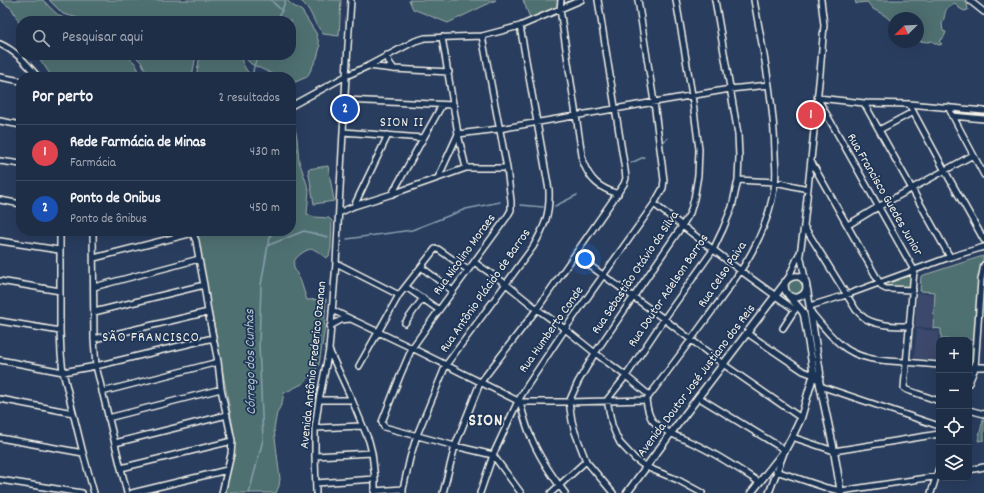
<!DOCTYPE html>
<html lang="pt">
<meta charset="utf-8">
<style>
:root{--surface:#1f2e47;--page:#2c3a52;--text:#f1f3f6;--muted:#a1a8b4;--line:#3c4a60;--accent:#ea580c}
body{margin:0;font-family:Dekko,sans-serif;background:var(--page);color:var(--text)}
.controls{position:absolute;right:12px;bottom:12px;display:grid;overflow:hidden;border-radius:8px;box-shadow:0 4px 16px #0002}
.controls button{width:36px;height:36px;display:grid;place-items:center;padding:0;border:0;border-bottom:1px solid var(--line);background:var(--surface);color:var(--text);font:20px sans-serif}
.compass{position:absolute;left:888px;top:12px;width:36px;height:36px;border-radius:50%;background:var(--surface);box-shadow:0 4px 16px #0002;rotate:246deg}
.you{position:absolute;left:585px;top:259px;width:14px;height:14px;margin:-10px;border:3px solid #fff;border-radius:50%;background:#1a73e8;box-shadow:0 0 0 6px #1a73e833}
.badge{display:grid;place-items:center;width:26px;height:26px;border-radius:50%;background:var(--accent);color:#fff;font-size:13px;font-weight:700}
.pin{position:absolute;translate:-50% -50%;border:2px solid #fff;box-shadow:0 1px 4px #0006}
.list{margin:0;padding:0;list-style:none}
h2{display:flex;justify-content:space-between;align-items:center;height:52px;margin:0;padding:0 16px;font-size:17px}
h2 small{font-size:13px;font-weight:400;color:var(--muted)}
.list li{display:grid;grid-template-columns:26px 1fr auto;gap:12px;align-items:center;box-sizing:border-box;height:56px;padding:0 16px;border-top:1px solid var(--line)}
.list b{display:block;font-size:15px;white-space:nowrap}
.list p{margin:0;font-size:13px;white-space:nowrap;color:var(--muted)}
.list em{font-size:13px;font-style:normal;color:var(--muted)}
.icon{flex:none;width:22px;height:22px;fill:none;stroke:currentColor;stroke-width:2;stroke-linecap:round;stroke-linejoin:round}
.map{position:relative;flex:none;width:984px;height:493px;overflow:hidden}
.search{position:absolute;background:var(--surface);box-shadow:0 4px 16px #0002;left:16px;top:16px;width:280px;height:44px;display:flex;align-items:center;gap:10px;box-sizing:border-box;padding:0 14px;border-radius:16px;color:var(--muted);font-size:15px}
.panel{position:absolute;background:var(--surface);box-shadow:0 4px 16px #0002;left:16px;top:72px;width:280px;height:164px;border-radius:16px}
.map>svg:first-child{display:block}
.built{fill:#3c496c}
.green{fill:#4f7071;stroke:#a2b0ac}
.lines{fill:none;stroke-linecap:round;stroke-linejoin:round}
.stream{stroke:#89a0af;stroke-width:1.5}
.minor-casing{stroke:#f4f1e8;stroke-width:8}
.major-casing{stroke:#f4f1e8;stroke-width:9}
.minor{stroke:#1d3557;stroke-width:5}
.major{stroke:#1d3557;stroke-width:6}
.labels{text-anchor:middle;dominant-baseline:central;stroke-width:3.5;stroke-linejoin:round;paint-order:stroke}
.street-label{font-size:13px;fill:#f4f1e8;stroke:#1d3557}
.neighbourhood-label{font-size:14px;letter-spacing:1px;fill:#f4f1e8;stroke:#1d3557}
.water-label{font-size:14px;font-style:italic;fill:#b5c2c7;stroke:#1d3557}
.district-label{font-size:17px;font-weight:bold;letter-spacing:1px;fill:#f4f1e8;stroke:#1d3557}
</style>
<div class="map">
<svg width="984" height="493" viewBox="0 0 984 493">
<rect width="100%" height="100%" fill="#293d5f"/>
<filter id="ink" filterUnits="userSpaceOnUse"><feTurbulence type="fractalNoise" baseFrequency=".025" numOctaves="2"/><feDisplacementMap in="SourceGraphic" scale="8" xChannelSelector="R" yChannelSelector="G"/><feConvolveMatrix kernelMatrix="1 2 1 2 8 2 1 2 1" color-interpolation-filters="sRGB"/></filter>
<g filter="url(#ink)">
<path class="built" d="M917 293 934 294 932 328 915 327Z
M917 329 939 331 936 360 914 358Z"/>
<path class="green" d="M0 0H43C52 9 59 19 73 21H21V26L12 9Z
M49 0H287L292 5 302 11 316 33 320 47 317 58 307 77 293 83 291 82V77H279L251 64 247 60 245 55H291V21H90L63 14Z
M299 0H341L339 36 323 34C321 31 318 27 316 24 311 15 308 5 299 0Z
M409 0H496L448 23 413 9Z
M523 0H559C556 14 542 14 530 18Z
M855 0H963L967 3 968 10 964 11 959 8 955 3C942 9 947 13 942 24L943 31 946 32 944 37 939 41 942 44 939 45 931 41 928 42 918 41V18H894V23L884 15 873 9 867 2 858 3 856 4Z
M37 55H126L135 63 142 77H52Z
M134 55H196L192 77H148L142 63Z
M200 55H240C241 60 246 71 249 73 252 75 256 76 259 77H196Z
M291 110 297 138 299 161 309 190 307 214 314 217 329 218 332 221 331 248 329 256 326 258C316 251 314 245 302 253 287 264 296 269 301 282 303 288 305 294 307 300L326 299 324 334 319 364 317 368 304 383 284 393 282 403 277 413 274 429 280 479 279 486 276 493H224L235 438 197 233 196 231H291Z
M328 166 334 201 314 204 308 169Z
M983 256 974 340 941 339V329L933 328 935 292 920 291 921 276Z
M912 271 911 289 889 287 881 282Z
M796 278 804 282V292L794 296 788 291 787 286 789 281Z
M969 343H974L972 365H969Z
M983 419H984V440L978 441Z"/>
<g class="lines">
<path class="stream" d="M271 0 282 11
M277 21 286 0
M253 77C252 69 255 62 259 55
M663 142 668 138
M631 163 644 157
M520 205 543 207
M555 206 577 195
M347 239 412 230 466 209 500 202
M269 245 304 231 328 237
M249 493 263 440 259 344 261 285 268 245 272 231"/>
<g class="minor-casing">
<path id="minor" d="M561 0 560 9 583 162C590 180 599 188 618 194
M754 0C763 51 774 101 775 153 775 163 777 174 775 183 767 241 737 277 704 322 685 348 666 374 646 400 647 407 648 414 652 420 663 433 686 439 701 447 721 457 740 470 759 482
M969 0 984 12
M482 36 507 168 511 201V210L507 217 439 310 412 348 400 376 382 422 384 427 455 446 493 455 521 493
M442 37 458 134 466 168
M0 44C16 51 27 64 38 77
M387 55 389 62 394 69
M368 66 394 69 449 72
M0 77 21 81
M818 98 864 103 909 104 984 111
M818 99 914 270 904 388 907 390 939 401
M345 100 454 105
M864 103 950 257
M909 104 945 171 984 240
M291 106 346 76 368 66 415 41 425 38 482 36 520 26 581 0
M948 107 984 175
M952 116 984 119
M0 121 21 125
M879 130 913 112
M343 132 423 138
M0 161 21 164
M812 163 882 287 886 289H889L913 290
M438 178 466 168H507
M738 180 775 182 808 189
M392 194 442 105
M0 200 21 204
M654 204 741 271 795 310
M354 206 388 135
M339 213 354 206 392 194 438 178 458 134 499 129 730 89 769 85
M848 225 878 207 973 155
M804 226 856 310C859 313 863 317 866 319 879 326 895 326 910 326
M60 231V331L61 354 63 372 83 453 94 493
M93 231 94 339 96 366 127 493
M192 231 196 241 199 259 204 285 208 312 218 362 221 389 232 441 231 454 222 493
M0 241 59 250
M575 255 664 319 723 364 801 418
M94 258 193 233
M474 262 506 284 537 309 565 329 595 353 626 376 649 395
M336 263 399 295
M421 267 453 291
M788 279 799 254
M0 281 60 291
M806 283 800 254 804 226 820 73 824 25 821 0
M94 287 199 259
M406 287 439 310
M810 306 846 295 950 257 984 247
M332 310 412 348 520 402H569L646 400
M94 312 204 285
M811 312C820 323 829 335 840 344 858 360 882 361 905 362 916 363 928 364 939 365
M0 321 60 331
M405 323 423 298
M330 326 341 320 350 319
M783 328 796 308
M747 333 803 371 814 375
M94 339 208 312
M329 350 352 400 369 441 372 453 375 479V493
M0 360 63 372 96 366 213 338
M359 366 399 295 435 249H438L468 270
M969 367H984
M969 383 975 368 981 280 984 265
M820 386 939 426
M102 392 218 362
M698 397 785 450 769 493
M0 399 73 413
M319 400H352
M520 402C523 414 526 426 531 437 539 457 552 476 565 493
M969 410 984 414
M108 418 221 389
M315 428 362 426
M792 437 834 451 939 434
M0 438 83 453
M115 443 227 415
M315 456 372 453
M121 468 232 441
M969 470 984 467
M776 471 827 488 841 491 939 476
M0 480 82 493
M316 483 375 479
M374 491 403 489
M132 493 227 470
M316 493 315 456V428L319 400 329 350 336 263 346 76 351 0
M403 493V489L410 458 417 435 446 365 533 247C545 226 550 214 549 190L520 26
M443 493 455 446 480 383 537 309 624 184 626 178 625 170 598 0
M480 493 493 455 518 401 527 386 565 329 654 204 663 188 664 180 654 102 638 0
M551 493 586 461
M613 493 586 461 575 432 572 421 569 402 578 382 595 353 682 226 690 213 694 199 698 175 699 149 692 95 676 0
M702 493 678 480 646 467 635 459 620 443 616 435 612 425 607 400 626 376 664 319 713 250 723 229 732 207 738 180 739 157 738 134 715 0
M931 493 939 468"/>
</g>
<g class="major-casing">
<path id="major" d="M807 289 820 373 819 380 834 451 841 493
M789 296 802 311 804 315 814 375 816 378
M627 493 671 433 788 279C804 268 814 292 799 297 796 298 793 298 790 296 785 293 784 288 785 282
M751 493 785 450 792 437 801 418 812 380 814 375 820 373"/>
</g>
<use href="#minor" class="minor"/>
<use href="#major" class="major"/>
</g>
</g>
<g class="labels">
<g class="street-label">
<text transform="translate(884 195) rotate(60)">Rua Francisco Guedes Junior</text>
<text transform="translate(465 255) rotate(-54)">Rua Nicolino Moraes</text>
<text transform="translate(636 273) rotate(-56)">Rua Sebastião Otávio da Silva</text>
<text transform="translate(723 275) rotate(-56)">Rua Celso Paiva</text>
<text transform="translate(486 291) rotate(-55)">Rua Antônio Plácido de Barros</text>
<text transform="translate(669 291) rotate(-56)">Rua Doutor Adelson Barros</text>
<text transform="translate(552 330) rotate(-55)">Rua Humberto Conde</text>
<text transform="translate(314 365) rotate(-84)">Avenida Antônio Frederico Ozanan</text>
<text transform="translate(697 381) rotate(-53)">Avenida Doutor José Justiano dos Reis</text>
</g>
<g class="neighbourhood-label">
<text x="402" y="123">SION II</text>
<text x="151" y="338">SÃO FRANCISCO</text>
</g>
<g class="water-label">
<text transform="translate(251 362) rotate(-91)">Córrego dos Cunhas</text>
</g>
<g class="district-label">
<text x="486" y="422">SION</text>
</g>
</g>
</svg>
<div class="controls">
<button>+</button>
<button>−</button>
<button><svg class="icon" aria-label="locate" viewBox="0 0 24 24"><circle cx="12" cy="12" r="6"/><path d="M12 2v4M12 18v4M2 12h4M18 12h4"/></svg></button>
<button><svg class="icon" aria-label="layers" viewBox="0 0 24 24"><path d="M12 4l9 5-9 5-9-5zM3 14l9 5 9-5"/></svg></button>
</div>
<svg class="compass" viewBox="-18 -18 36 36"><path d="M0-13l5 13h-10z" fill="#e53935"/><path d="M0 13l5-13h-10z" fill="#a1a8b4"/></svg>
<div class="you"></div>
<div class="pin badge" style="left:811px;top:115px;background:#e0444e">1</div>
<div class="pin badge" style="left:345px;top:109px;background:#1a4fb4">2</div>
<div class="search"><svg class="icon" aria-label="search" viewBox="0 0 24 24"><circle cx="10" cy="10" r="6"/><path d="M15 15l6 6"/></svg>Pesquisar aqui</div>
<section class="panel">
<h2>Por perto<small>2 resultados</small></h2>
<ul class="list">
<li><span class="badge" style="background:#e0444e">1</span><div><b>Rede Farmácia de Minas</b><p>Farmácia</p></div><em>430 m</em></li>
<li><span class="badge" style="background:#1a4fb4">2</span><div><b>Ponto de Onibus</b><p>Ponto de ônibus</p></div><em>450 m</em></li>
</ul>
</section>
</div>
